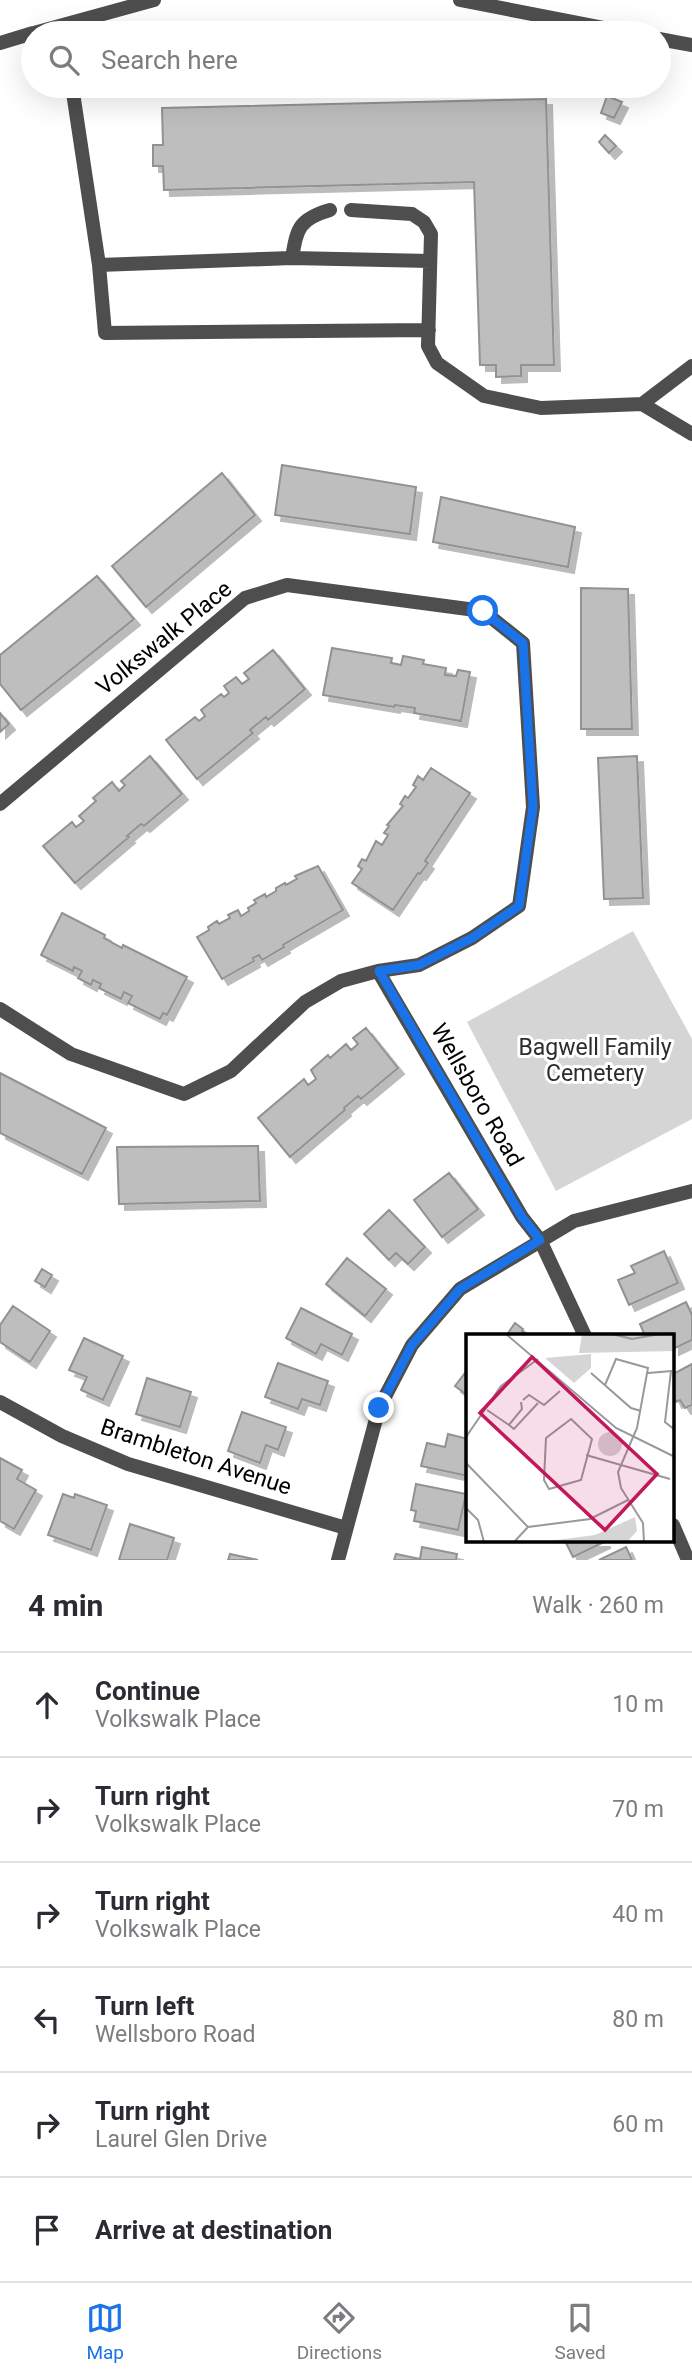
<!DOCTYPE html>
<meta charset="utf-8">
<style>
:root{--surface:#fff;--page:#f2f2f3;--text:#2b2b33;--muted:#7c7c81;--line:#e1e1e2;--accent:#1a73e8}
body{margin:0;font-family:Roboto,sans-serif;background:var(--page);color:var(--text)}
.stop{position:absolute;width:21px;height:21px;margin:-16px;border:5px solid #1a73e8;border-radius:50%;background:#fff}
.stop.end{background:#1a73e8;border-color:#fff;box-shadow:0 2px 7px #0008}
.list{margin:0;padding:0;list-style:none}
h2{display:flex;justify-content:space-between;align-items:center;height:91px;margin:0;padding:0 28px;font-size:30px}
h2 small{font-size:23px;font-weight:400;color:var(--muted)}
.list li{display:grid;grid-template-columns:46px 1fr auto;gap:21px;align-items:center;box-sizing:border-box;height:105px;padding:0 28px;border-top:2px solid var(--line)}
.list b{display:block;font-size:26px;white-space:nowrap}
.list p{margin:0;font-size:23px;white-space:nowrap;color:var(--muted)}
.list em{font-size:23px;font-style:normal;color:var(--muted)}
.icon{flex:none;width:38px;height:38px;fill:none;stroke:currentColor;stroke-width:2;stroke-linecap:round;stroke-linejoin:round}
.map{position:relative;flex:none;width:692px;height:1560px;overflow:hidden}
.search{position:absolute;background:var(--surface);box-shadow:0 7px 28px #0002;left:21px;right:21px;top:21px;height:77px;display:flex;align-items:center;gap:18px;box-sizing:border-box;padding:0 24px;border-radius:38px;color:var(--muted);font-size:26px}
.sheet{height:721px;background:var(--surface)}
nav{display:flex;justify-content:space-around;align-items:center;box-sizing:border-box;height:98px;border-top:2px solid var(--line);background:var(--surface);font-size:19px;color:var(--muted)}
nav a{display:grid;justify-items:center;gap:4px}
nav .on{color:var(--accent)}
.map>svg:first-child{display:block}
.green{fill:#d5d5d5}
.building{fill:#bebebe;stroke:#929292;stroke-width:2;filter:url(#shadow)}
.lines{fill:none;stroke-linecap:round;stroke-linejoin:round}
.lane{stroke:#4e4e4e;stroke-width:14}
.street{stroke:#4e4e4e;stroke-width:14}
.route{stroke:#1a73e8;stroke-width:9}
.labels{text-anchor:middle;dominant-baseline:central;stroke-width:6;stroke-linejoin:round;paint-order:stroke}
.street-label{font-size:23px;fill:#000;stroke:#fff}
.park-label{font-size:23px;fill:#2c2c2c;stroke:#fff}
.inset-road{fill:none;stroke:#999;stroke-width:2}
.view{fill:#c2185b;fill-opacity:0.15;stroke:#c2185b;stroke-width:3.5}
.inset-edge{fill:none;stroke:#000;stroke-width:3.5}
</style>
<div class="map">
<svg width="692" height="1560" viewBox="0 0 692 1560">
<defs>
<filter id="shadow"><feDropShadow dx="6" dy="6" stdDeviation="0" flood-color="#0004"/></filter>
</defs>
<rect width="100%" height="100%" fill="#fff"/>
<path class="green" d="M633 931 692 1039V1119L556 1191 467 1022Z"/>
<path class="building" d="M607 96 622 102 614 118 601 113Z
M546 99 554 365H521V376L496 377V365H480L474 182 164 190 163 166H153V145H163L162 108Z
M605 135 616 146 609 153 599 142Z
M282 465 416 487 410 534 275 515Z
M222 473 255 515 146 607 112 566Z
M441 497 575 527 568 567 433 542Z
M97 576 134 619 21 710 0 684V655Z
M581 588 628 589 632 729H581Z
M332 648 392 658 391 663 401 665 403 656 424 660 423 664 446 668 445 675 456 676 458 670 470 672 461 721 414 713 415 708 395 705 394 707 323 695Z
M273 650 305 689 268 720 266 717 250 730 253 733 197 779 166 740 195 717 199 721 205 716 201 710 221 694 224 697 229 693 224 686 236 677 242 684 249 679 244 673Z
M0 713 9 724 0 732Z
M150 756 182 794 144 826 141 824 127 836 129 837 75 883 43 846 72 822 76 827 84 821 79 816 96 801 93 798 112 782 119 791 125 785 121 781Z
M637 756 643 898 604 899 598 758Z
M431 768 470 793 425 861 428 863 420 874 418 873 393 910 352 883 362 869 358 866 362 859 366 861 376 841 382 845 388 835 384 833 389 826 387 825 403 806 400 804 405 796 408 798 416 787 413 785 418 776 423 780Z
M318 866 343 910 283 945 284 947 262 960 259 955 253 958 254 961 222 979 197 937 209 930 208 927 217 921 219 924 230 918 228 915 238 910 241 916 249 911 248 908 256 903 254 900 265 894 266 897 276 891V888L285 883 286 885 297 879 295 876Z
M62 913 105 935 104 938 122 948 123 945 187 977 167 1015 163 1013 160 1019 128 1003 132 996 124 992 121 999 99 988 101 984 93 980 91 985 78 978 82 971 74 967 73 971 41 955Z
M366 1028 398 1068 361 1099 358 1096 344 1108 345 1110 290 1157 258 1118 304 1079 308 1085 316 1079 311 1070 328 1055 330 1058 346 1044 351 1050 358 1044 353 1038Z
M0 1073 106 1128 82 1174 0 1133Z
M258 1146 260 1201 119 1204 117 1147Z
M449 1173 478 1209 442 1237 414 1200Z
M389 1210 425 1247 408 1264 396 1253 389 1260 364 1234Z
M664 1251 678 1283 629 1305 618 1280 635 1273 631 1266Z
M347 1258 386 1289 365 1316 326 1284Z
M42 1269 52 1275 45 1287 35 1281Z
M686 1302 692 1315V1340L673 1349V1336H645L640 1324Z
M13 1306 50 1331 30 1362 0 1342V1325Z
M301 1308 352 1334 342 1355 321 1344 316 1354 286 1338Z
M515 1323 523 1329 522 1331 530 1336H506Z
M84 1338 123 1356 103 1400 81 1390 87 1377 69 1370Z
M278 1363 328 1381 320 1405 302 1399 298 1409 265 1397Z
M692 1364V1405L685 1408 680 1400 676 1402 673 1395V1374Z
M468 1369V1396L455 1386Z
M147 1378 191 1392 180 1427 136 1414Z
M242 1412 286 1427 278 1450 266 1445 260 1463 228 1451Z
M448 1434 468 1439V1476L421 1466 427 1443 445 1447Z
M0 1458 22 1470 17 1479 36 1490 14 1529 0 1521Z
M416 1484 466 1494 458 1530 414 1521 416 1511 411 1510Z
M63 1494 74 1498 75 1494 107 1505 91 1550 48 1535Z
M130 1524 174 1538 167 1560H119Z
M565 1541H604V1542L573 1557Z
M422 1547 457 1554 456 1560H394L396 1554 420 1559Z
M626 1547 632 1560H599Z
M230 1554 258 1560H228Z"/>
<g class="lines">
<path class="lane" d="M72 86 99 265 292 258C297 228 299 219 330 210
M351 210 412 214 424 222 431 234 428 346 437 363 484 396 541 408 642 404
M292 258 430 261
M99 265 105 333 429 330
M692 366 642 404 692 434"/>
<path class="street" d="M460 0 630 33
M34 33 154 0
M659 39 692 45
M0 43 33 33
M0 804 245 598 287 585 483 611 523 643 533 807 519 906 472 938 419 965 378 971 341 981 305 1002 231 1071 184 1094 71 1054 0 1009
M378 971 522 1217 540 1240 585 1336
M0 1402 62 1436 128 1464 346 1528
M673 1525 688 1560
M338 1560 379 1408 412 1345 460 1289 574 1221 692 1191"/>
</g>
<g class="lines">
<path class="route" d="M379 1408 412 1345 460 1289 540 1240 522 1217 379 971 419 965 472 938 519 906 533 807 523 643 483 611"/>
</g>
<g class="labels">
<g class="street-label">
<text transform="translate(164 638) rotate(-39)">Volkswalk Place</text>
<text transform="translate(477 1095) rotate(60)">Wellsboro Road</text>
<text transform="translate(196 1457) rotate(18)">Brambleton Avenue</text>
</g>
<g class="park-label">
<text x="595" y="1047">Bagwell Family<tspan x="595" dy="26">Cemetery</tspan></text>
</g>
</g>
<g transform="translate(466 1334)">
<rect width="208" height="208" fill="#fff"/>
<path d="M116 0H208V17L113 19ZM125 20V34L108 49 79 24ZM132 110a12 12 0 1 1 24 0a12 12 0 1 1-24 0ZM169 183 171 197 161 208H75L129 201Z" fill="#d5d5d5"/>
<path class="inset-road" d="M40 0 150 94 209 123M146 0 166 5 194 0M205 37 199 88 209 96M125 39 165 74 175 77M182 39 206 37M139 51 150 25 182 34 171 94 152 138 155 154 177 189 178 208M57 66 63 61 78 71 94 57M21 76 43 91 56 75 55 68M105 85 126 105 115 146 83 155 78 146 80 104ZM43 91 48 95 72 69M0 103 35 52 72 25M120 121 204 145M0 129 62 193M0 174 12 186 18 208M48 208 62 193 124 185 162 166"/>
<path class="view" d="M66 23 191 140 139 196 14 79Z"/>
<rect width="208" height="208" class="inset-edge"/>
</g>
</svg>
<div class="stop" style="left:483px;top:611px"></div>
<div class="stop end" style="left:379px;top:1408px"></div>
<div class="search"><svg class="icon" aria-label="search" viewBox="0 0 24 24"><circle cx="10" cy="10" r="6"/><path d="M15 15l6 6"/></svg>Search here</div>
</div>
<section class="sheet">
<h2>4 min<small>Walk · 260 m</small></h2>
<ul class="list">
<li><svg class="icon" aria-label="ahead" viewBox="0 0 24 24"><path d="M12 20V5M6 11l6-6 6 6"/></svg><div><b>Continue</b><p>Volkswalk Place</p></div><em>10 m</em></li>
<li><svg class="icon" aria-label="right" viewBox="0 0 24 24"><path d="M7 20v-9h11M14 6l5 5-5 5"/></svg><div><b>Turn right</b><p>Volkswalk Place</p></div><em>70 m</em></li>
<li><svg class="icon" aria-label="right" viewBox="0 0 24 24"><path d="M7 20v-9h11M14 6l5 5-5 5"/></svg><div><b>Turn right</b><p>Volkswalk Place</p></div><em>40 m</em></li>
<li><svg class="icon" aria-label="left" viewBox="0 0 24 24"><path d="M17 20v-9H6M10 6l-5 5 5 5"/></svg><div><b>Turn left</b><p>Wellsboro Road</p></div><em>80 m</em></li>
<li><svg class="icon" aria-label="right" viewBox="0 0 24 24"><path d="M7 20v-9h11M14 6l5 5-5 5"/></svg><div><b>Turn right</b><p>Laurel Glen Drive</p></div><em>60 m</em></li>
<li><svg class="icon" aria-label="arrive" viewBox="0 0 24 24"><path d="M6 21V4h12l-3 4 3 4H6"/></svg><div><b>Arrive at destination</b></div></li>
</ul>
</section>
<nav>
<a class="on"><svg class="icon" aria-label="map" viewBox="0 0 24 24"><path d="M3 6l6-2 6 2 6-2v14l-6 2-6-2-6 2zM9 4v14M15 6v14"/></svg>Map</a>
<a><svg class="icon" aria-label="directions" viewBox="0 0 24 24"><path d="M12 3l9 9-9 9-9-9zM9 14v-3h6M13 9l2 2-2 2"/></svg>Directions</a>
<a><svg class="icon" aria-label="saved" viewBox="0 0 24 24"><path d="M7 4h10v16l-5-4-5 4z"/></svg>Saved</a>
</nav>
